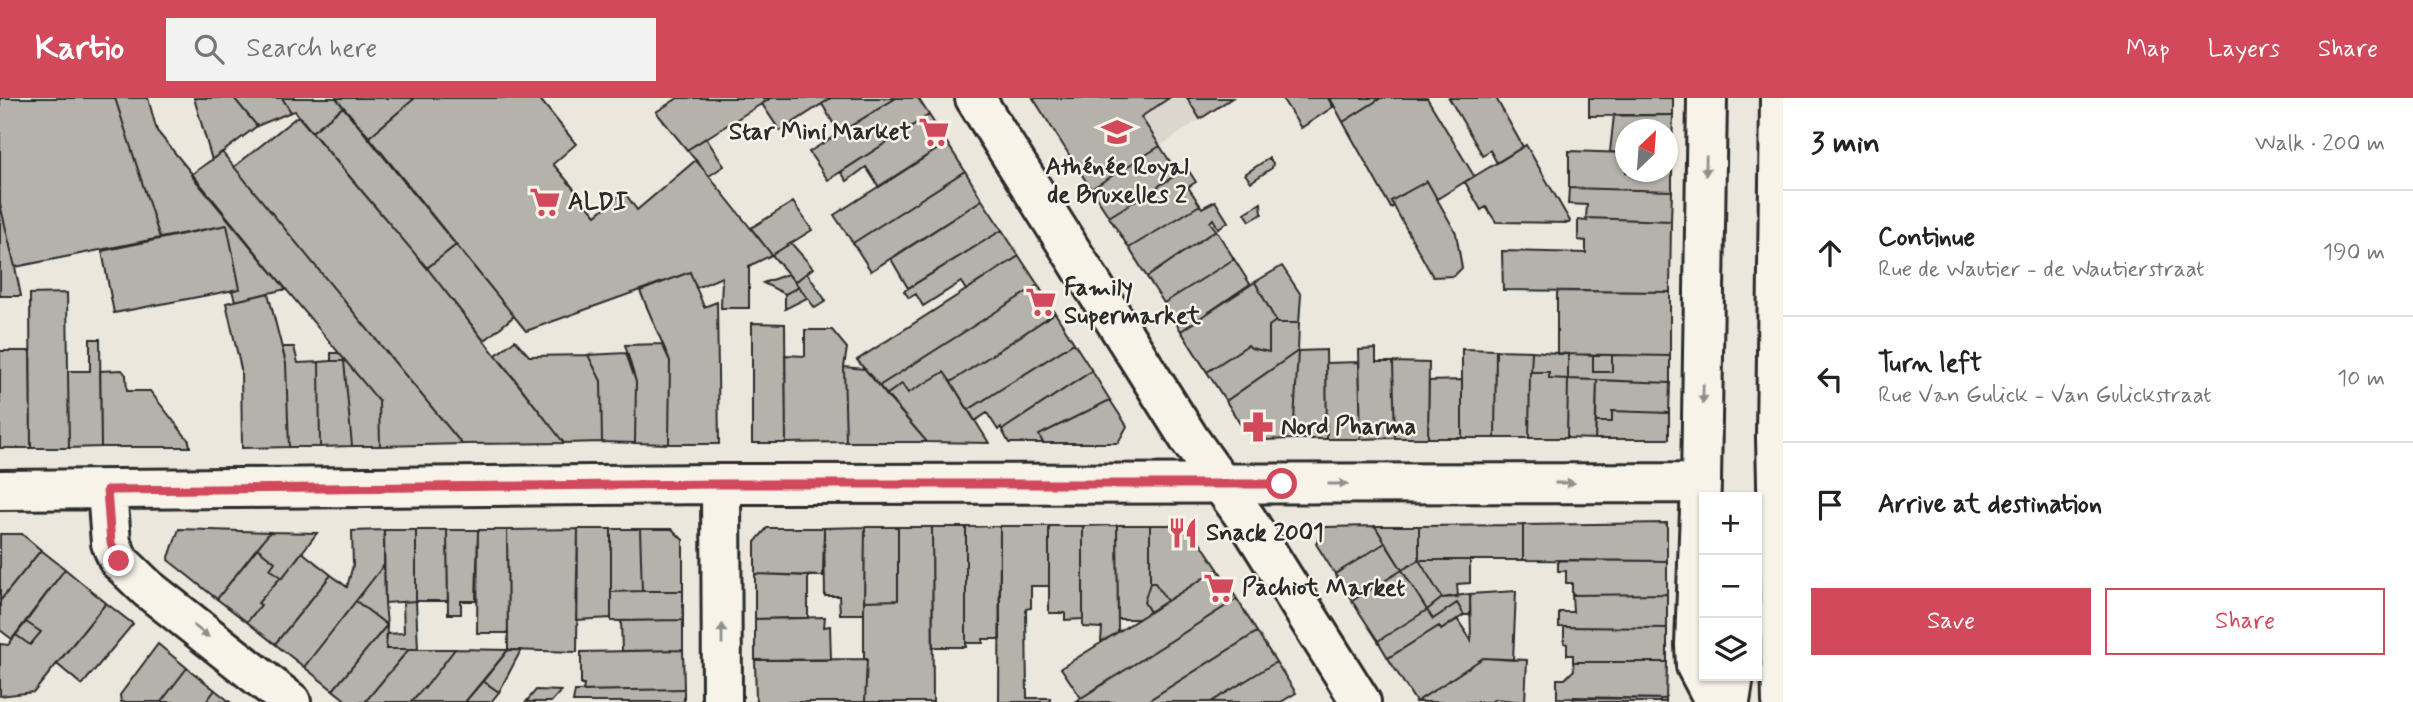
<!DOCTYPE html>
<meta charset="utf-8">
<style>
:root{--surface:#fff;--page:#f2f2f2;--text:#222;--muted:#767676;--line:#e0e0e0;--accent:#d1495b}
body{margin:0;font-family:Mynerve,sans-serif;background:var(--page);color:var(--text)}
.controls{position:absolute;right:21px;bottom:21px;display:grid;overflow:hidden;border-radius:0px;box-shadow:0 2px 5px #0004}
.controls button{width:63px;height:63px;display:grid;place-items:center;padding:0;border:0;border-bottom:2px solid var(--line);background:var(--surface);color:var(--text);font:35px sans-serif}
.compass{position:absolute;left:1615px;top:21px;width:63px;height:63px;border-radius:50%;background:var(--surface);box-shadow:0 2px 5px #0004;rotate:25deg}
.stop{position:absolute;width:21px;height:21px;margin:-16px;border:5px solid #d1495b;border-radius:50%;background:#fff}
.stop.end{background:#d1495b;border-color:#fff;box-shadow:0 2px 7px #0008}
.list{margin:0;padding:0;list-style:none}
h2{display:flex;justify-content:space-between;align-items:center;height:91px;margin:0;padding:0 28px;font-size:30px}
h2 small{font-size:23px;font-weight:400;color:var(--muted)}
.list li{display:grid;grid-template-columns:46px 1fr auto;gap:21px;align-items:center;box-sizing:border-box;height:126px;padding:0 28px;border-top:2px solid var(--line)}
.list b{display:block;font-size:26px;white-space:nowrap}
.list p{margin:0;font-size:23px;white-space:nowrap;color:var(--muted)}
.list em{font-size:23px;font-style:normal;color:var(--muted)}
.actions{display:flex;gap:14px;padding:21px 28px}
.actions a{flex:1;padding:16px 0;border:2px solid var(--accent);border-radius:0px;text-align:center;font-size:24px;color:var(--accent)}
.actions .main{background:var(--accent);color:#fff}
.icon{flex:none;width:38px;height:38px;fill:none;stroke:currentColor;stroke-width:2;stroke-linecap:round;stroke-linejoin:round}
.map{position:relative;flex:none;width:1783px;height:604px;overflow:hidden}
header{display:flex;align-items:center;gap:42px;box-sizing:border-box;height:98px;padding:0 35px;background:var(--accent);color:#fff}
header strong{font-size:33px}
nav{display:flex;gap:38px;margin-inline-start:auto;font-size:24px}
.search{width:490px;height:63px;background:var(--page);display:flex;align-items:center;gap:18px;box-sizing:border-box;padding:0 24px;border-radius:0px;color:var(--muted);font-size:26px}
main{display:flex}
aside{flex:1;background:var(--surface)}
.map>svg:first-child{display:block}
.built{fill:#dbd7ce}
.building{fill:#b5b2ab;stroke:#2b2b2b;stroke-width:2}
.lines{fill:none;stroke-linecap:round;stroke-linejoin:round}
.minor-casing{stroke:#2b2b2b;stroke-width:44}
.tertiary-casing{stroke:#2b2b2b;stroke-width:44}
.secondary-casing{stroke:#2b2b2b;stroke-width:44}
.minor{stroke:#f7f3e8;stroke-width:38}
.tertiary{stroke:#f7f3e8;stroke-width:38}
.secondary{stroke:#f7f3e8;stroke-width:38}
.oneway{fill:#918f8a}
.route{stroke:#d1495b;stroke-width:9}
.labels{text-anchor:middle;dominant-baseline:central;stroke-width:5;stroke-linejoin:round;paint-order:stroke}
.poi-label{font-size:24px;font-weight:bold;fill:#2b2b2b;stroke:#f7f3e8;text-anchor:start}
</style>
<header>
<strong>Kartio</strong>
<div class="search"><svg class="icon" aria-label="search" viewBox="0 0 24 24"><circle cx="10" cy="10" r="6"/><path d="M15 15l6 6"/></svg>Search here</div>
<nav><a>Map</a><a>Layers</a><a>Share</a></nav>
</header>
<main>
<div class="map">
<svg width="1783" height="604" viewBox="0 0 1783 604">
<rect width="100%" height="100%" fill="#ebe7dd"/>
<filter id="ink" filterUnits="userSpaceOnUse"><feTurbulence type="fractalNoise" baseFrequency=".0143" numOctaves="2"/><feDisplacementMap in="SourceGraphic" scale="14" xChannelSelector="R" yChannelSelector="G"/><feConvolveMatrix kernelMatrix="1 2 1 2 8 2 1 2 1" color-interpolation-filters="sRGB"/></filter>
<g filter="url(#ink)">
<path class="built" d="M1033 0H1232L1160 48Z"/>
<path class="building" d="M0 0H115L160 140 15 169 0 106Z
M115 0H148L157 33 286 191 235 203 232 192 240 191 227 127 160 140Z
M194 0H234L257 28 212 62Z
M234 0H282L291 14 257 28Z
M282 0H336L343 9 312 34 295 13 291 14Z
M336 0H415L369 39Z
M415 0H539L576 46 553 66 596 117 624 94 637 112 696 62 772 157 749 168V210H721L722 179 696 190 690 174 526 233 369 39Z
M678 0H771L687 52 656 14Z
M771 0H831L780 33 762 6Z
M831 0H896L839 35 822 6Z
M896 0H918L929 17 828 82 809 54Z
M1033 0H1169L1141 19 1160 48 1091 91Z
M1187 0H1232L1200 21Z
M1282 0H1328L1333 9 1301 30Z
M1330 0H1381L1343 24Z
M1381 0H1427L1474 78 1437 101 1427 83 1391 103 1394 108 1391 110 1343 24Z
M1449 0H1496L1523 49 1497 65 1490 52 1483 58Z
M1589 0H1673V17L1589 18Z
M343 9 456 147 427 170 312 34Z
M929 17 947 45 879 89 866 69 847 83 841 74Z
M1614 17H1673L1672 56H1668V32H1626V55L1610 54Z
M298 18 427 170 564 345 462 346 234 69Z
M706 40 724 68 709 78 687 52Z
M947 45 965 73 853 145 834 117Z
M1526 47 1570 123 1569 125 1496 124 1486 109 1481 112 1465 84Z
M1160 48 1178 76 1109 119 1091 91Z
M1569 53 1626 55V74H1668V56H1672V93L1569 90Z
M222 54 234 69 462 346 380 348 379 303 191 77Z
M1269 60 1273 65 1272 70 1251 84 1245 76Z
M1187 70 1196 84 1188 89 1200 107 1129 150 1109 119Z
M965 73 982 102 871 173 853 145Z
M1427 83 1456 135 1462 170 1454 178 1433 179 1391 103Z
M1569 90 1672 93 1671 123 1586 120 1587 107 1568 106Z
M982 102 1002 132 908 190 891 161Z
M1215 103 1228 124 1218 130 1213 121 1210 124 1216 132 1147 179 1129 150 1200 107 1202 110Z
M793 104 812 132 772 157 751 130Z
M1261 105 1262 116 1250 123 1245 115Z
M0 106 15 169 21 198H0Z
M1586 120 1671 123 1670 194 1503 192 1502 153 1586 155V143L1578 142V122L1587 123Z
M227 127 240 191 114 215 102 153Z
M1002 132 1019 158 966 192 961 184 923 208 916 196 909 200 904 193Z
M1216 132 1234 161 1164 205 1147 179Z
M791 145 813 170 795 184 772 157Z
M456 147 514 218 484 243 427 170Z
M1019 158 1038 187 879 288 857 262Z
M1234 161 1250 186 1181 233 1164 205Z
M1282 168 1301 197 1299 225H1277L1255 184Z
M690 174 704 209 717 204 719 346H669L670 263 640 193Z
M807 175 826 203 815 210 795 184Z
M788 176 799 189 785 196 763 185Z
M1255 184 1276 223 1269 228V254L1251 250 1248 247 1207 274 1181 233Z
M1038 187 1055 215 951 284 944 274 908 295 902 286 886 297 879 288Z
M799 189 807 200 785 211V196Z
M1557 193 1670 194V258L1557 256Z
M67 195 69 350H31L30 196Z
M268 195 286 266 289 349 242 350 241 271 226 205Z
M1055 215 1074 245 968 312 951 284Z
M1276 223 1277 225H1299L1298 253 1226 303 1207 274 1248 247 1251 250 1269 254V228Z
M752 225 785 226 786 345H752Z
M805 232H832L847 250 844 269 846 344 786 345 785 257 805 258Z
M90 241H100L101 349 69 350 68 273H90Z
M515 242 529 258 588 257 601 283 602 344 564 345 496 257Z
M1074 245 1092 273 1002 332 1001 329 998 332 987 315 975 323 968 312Z
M662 246 670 263 669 346 635 345 636 284 625 247Z
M282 249H294L298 265 319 264 320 349H289L286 266Z
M1376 251V264H1393L1395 340 1361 341 1359 252Z
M1462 251 1496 252 1495 340H1462Z
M1326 252 1327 341H1293L1298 253Z
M1496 252 1532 253 1531 274H1530L1529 340H1495Z
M0 253H30L31 350H0Z
M1298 253 1293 341 1261 342 1245 334 1226 303Z
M1532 253 1568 256V281L1549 280V274H1531Z
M331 255H339L379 303 380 348H352L344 263H331Z
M626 255 636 284 635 345 602 344 601 283 588 257Z
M1568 256 1593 257V274H1612V257L1670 258V285L1568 281Z
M1593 257H1612V274H1593Z
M331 263H344L352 348 320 349 319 264Z
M1359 264 1361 341H1327L1326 265Z
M1393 264 1429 265 1428 340H1395Z
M844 269 865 271 927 344H846Z
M122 272 126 277 127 293H150L189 343 190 349H101L100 273Z
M1092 273 1110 302 1039 337 1043 345H1009L1002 332Z
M944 274 951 284 989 345 927 344 886 297 902 286 908 295Z
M1530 274H1549V280L1568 281 1567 340H1529Z
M1568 281 1597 282 1595 341 1567 340Z
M1462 282V340H1428L1429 283Z
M1597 282 1670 285 1669 315 1612 313V324H1596Z
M1110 302 1127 328 1118 345H1043L1039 337Z
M1612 313 1669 315V341H1595L1596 324H1612Z
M1667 425V463L1523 462V427Z
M1117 427H1150V485L1144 504 1150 514 1138 521H1118Z
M1117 427 1118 534 1101 544 1102 530 1083 529V428Z
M1150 427H1179L1194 435 1218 471 1167 503 1155 485H1150Z
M1523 427V462H1419V428Z
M1000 428H1049V488H1031V510L1026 511 1027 600H1050V604H999Z
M1000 428V541H983V545H966V429Z
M1049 428H1083V521L1065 522V515H1049Z
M1375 428 1385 445 1335 476 1316 446 1325 429Z
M1375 428H1419V462L1402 472Z
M865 429H898V502L864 503Z
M865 429 864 516H840L839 498H825L824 430Z
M898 429H932L933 604H865L867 561H864V503L898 502Z
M932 429H966V549H933Z
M767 430H824L823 478 755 476V444Z
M179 431 270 434 217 501 168 462Z
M578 431H611V520L576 522Z
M578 431 577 554 508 552 507 432Z
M611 431H640L642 493 611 494Z
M640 431H672L683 442V493H642Z
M384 432H416V503L385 505Z
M384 432V467L304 569 275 546 331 477 347 489 353 467 352 433Z
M416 432H447L448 503H416Z
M447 432H478L476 503H461V516H448Z
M478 432H507L508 535H477Z
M270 434 317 435 282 480 270 471 275 464 257 450Z
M0 436H22L41 452 0 503Z
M1385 445 1402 472 1352 503 1335 476Z
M257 450 275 464 270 471 281 479 258 505 261 507 247 524 217 501Z
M41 452 65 471 12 541 0 532V503Z
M302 454 331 477 275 546 247 524 261 507 258 505 281 479 282 480Z
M1419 462 1442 500 1427 512 1402 472Z
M1419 462H1470V485L1457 486 1458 499 1442 500Z
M1558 462 1667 463V496L1572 497V485H1566V473H1558Z
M384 467 385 505 387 527 356 503Z
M65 471 106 505 34 594 0 598V546L8 547 16 537 30 547 41 534 26 524Z
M1218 471 1237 501 1081 600 1061 570Z
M1402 472 1427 512 1378 543 1352 503Z
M755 476 808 478V520L755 521Z
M1150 485H1155L1167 503 1150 514 1144 504Z
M642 493H683V522L611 523V494Z
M1516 493 1513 562 1483 560 1416 604 1388 560 1439 528 1441 532 1457 521 1471 542 1470 496Z
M1470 496V517H1464L1457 505 1433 521 1427 512 1442 500Z
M1667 496V530L1559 529V514H1573L1572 497Z
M1237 501 1257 534 1146 604H1075Z
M356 503 387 527 333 592 304 569Z
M416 503 418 551H386L387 536 404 535 403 504Z
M106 505 133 526 82 587 57 566Z
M1457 505 1464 517 1441 532 1439 528 1388 560 1378 543 1427 512 1433 521Z
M825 519 824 529 830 528 831 562H755V521Z
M683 522V552L622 553 621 523Z
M26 524 41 534 30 547 16 537Z
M387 527 386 551H409L365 604H348L333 592Z
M1564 529 1667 530V564H1573V557H1567V546L1564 545Z
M1257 534 1276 564 1211 604H1146Z
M158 546 187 570 161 604H121L120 597Z
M409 551H455L425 590 424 589 411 604H365Z
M455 551 508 552 465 604H411L424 589 425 590Z
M508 552H521L499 594 483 583Z
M683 552 684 591 583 593 584 587H581V554Z
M1483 560 1527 562 1525 604 1495 601 1491 604H1416Z
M867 561 865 604H756L755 562Z
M1276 564 1296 595 1281 604H1211Z
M1573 564H1667L1666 601 1557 600V581H1565L1574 572Z
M187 570 215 592 206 604H161Z
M483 583 499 594 491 604H465Z
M684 591V604H573L575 593Z
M215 592 230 604H206Z
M536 592 561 593 551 604H526Z
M1574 599 1666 601V604H1573Z"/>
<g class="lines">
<g class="minor-casing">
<path id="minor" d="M1707 0 1701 385 1695 547 1696 568 1715 604
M721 386 722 604
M0 392 721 386 1701 385
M107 392 111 445 119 463 148 491 291 604"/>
</g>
<g class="tertiary-casing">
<path id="tertiary" d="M975 0 1190 342 1247 422 1361 604"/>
</g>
<g class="secondary-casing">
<path id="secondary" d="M1780 0 1776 340 1782 604
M1730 604 1734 578"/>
</g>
<use href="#minor" class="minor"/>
<use href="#tertiary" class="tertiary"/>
<use href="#secondary" class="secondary"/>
</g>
<defs><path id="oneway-solid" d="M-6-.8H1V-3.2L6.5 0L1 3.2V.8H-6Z" transform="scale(1.75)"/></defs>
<g class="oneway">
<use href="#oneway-solid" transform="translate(1706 68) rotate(91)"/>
<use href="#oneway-solid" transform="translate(1703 296) rotate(91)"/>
<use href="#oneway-solid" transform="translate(1565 385)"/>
<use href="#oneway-solid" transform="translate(1338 386)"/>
<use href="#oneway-solid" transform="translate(201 533) rotate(38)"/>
<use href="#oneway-solid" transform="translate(722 536) rotate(-90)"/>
</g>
</g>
<g class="lines" filter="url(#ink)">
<path class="route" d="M119 463 111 445 107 392 721 386H1282"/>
</g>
<defs>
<g id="supermarket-bare" transform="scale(2.415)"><path d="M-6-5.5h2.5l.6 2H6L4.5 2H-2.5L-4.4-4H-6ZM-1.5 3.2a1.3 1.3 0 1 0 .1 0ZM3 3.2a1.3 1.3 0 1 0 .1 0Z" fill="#d1495b" stroke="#f7f3e8" stroke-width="2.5" paint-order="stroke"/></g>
<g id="school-bare" transform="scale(2.415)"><path d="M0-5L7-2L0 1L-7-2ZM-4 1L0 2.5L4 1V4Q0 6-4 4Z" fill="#d1495b" stroke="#f7f3e8" stroke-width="2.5" paint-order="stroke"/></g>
<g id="pharmacy-bare" transform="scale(2.415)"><path d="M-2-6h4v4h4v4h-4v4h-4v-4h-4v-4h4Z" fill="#d1495b" stroke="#f7f3e8" stroke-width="2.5" paint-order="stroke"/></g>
<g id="restaurant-bare" transform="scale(2.415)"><path d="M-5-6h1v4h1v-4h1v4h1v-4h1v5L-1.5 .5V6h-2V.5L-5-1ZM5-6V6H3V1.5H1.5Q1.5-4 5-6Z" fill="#d1495b" stroke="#f7f3e8" stroke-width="2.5" paint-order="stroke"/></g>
</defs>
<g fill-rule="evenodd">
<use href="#supermarket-bare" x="934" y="34"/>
<use href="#school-bare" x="1117" y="34"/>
<use href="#supermarket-bare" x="545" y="104"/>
<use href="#supermarket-bare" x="1041" y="204"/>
<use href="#pharmacy-bare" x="1258" y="329"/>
<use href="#restaurant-bare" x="1183" y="435"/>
<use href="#supermarket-bare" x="1219" y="490"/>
</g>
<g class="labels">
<g class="poi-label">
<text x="911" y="34" text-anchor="end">Star Mini Market</text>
<text x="1117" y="69" text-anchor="middle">Athénée Royal<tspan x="1117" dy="28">de Bruxelles 2</tspan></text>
<text x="568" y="104">ALDI</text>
<text x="1064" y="190">Family<tspan x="1064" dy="28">Supermarket</tspan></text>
<text x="1281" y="329">Nord Pharma</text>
<text x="1206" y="435">Snack 2001</text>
<text x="1242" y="490">Pachiot Market</text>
</g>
</g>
</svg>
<div class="controls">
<button>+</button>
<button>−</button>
<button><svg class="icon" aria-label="layers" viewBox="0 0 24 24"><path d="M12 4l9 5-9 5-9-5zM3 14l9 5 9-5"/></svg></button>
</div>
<svg class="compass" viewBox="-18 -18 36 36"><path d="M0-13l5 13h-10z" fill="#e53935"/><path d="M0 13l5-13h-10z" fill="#767676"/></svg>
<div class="stop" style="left:1282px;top:386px"></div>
<div class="stop end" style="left:119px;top:463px"></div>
</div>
<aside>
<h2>3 min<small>Walk · 200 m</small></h2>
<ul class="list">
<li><svg class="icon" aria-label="ahead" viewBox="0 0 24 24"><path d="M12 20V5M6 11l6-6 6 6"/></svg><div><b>Continue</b><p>Rue de Wautier - de Wautierstraat</p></div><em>190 m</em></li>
<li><svg class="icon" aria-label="left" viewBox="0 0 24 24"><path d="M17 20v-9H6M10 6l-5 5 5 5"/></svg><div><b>Turn left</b><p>Rue Van Gulick - Van Gulickstraat</p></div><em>10 m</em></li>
<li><svg class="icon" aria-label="arrive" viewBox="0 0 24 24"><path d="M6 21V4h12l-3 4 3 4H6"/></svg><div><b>Arrive at destination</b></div></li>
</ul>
<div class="actions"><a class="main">Save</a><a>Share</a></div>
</aside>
</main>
